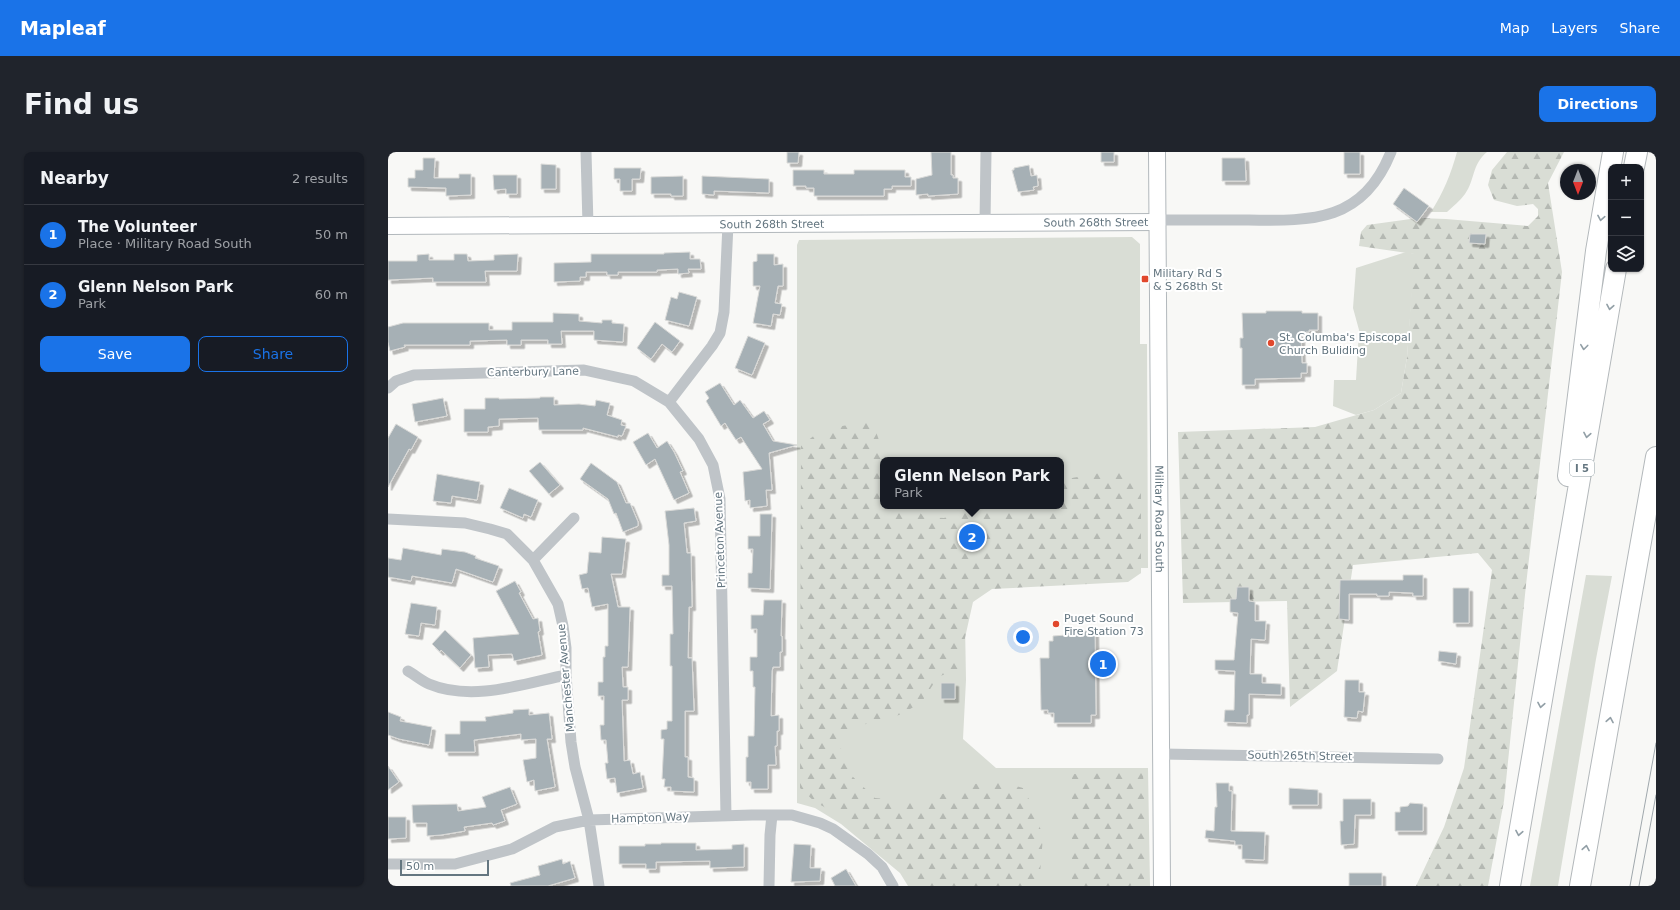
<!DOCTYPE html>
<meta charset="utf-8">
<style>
:root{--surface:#171b24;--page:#20242c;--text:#f1f3f6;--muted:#9ea1a6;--line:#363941;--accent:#1a73e8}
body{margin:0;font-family:"DejaVu Sans",sans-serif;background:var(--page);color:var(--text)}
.controls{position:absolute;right:12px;top:12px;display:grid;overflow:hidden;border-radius:8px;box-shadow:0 1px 3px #0004}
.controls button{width:36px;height:36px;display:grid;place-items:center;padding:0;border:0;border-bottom:1px solid var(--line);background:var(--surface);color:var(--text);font:20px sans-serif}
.compass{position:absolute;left:1172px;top:12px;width:36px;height:36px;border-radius:50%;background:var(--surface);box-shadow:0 1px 3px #0004;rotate:180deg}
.scale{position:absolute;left:12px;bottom:10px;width:89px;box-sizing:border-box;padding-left:4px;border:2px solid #647680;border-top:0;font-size:11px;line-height:14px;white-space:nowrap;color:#647680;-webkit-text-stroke:3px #fff;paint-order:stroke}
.you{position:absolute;left:635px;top:485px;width:14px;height:14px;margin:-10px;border:3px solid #fff;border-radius:50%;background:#1a73e8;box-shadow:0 0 0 6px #1a73e833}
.badge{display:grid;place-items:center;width:26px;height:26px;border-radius:50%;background:var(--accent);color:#fff;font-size:13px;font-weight:700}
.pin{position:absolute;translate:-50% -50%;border:2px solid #fff;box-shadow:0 1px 4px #0006}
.popup{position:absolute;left:492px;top:305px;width:184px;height:52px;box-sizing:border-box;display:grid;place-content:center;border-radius:8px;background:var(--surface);filter:drop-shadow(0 1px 3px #0005);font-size:13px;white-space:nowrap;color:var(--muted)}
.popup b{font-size:15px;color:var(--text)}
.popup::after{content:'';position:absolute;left:50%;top:100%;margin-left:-8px;border:8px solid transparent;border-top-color:var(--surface)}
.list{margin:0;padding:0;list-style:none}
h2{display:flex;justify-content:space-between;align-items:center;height:52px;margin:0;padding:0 16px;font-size:17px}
h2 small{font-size:13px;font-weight:400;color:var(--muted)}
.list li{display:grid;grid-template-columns:26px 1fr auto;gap:12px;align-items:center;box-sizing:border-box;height:60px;padding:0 16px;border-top:1px solid var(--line)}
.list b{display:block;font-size:15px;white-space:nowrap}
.list p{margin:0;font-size:13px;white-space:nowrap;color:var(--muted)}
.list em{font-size:13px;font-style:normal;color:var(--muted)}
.actions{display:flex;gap:8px;padding:12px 16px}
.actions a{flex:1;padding:9px 0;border:1px solid var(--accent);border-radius:8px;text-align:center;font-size:14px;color:var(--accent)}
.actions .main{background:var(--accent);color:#fff}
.icon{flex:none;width:22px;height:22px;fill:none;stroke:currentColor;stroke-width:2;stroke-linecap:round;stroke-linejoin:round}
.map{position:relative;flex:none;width:1268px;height:734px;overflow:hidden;border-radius:8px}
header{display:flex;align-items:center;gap:24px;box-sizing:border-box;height:56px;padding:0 20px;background:var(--accent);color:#fff}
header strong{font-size:19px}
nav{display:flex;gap:22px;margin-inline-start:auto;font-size:14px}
.intro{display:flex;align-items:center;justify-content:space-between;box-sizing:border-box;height:96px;padding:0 24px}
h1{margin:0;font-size:28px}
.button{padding:10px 18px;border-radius:8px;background:var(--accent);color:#fff;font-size:14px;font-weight:700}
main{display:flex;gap:24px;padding:0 24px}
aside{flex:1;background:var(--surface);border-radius:8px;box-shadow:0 1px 3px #0004}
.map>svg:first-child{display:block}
.green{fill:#d9ddd5;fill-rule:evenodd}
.forest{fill:url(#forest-firs)}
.building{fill:#a6b0b5;stroke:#dadad8;filter:url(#shadow)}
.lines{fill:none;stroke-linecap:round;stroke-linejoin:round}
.secondary-casing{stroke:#b2b8bc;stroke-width:18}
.highway-casing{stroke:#b3b8bb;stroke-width:22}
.street{stroke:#bfc4c8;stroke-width:11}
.secondary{stroke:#fff;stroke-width:16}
.highway{stroke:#fff;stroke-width:20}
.tram{stroke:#9fa7ac;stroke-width:1}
.oneway{stroke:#929fa6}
.poi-dot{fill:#e1482d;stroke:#fff;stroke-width:1.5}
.labels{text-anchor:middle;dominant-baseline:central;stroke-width:4;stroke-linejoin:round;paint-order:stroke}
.shield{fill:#fff;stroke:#929fa6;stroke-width:1}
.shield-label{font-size:10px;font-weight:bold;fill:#647680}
.street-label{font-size:11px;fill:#647680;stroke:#fff}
.poi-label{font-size:11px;fill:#647680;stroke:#fff;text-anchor:start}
</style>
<header>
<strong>Mapleaf</strong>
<nav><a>Map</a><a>Layers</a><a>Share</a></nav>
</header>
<div class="intro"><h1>Find us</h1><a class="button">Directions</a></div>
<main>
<aside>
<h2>Nearby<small>2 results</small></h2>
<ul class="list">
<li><span class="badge">1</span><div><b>The Volunteer</b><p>Place · Military Road South</p></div><em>50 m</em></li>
<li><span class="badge">2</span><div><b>Glenn Nelson Park</b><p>Park</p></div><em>60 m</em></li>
</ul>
<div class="actions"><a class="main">Save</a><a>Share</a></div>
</aside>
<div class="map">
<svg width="1268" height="734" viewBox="0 0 1268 734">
<defs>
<pattern id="forest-firs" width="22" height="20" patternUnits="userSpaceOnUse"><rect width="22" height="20" fill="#d9ddd5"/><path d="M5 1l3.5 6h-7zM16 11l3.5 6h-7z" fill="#b4b8b2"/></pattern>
<filter id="shadow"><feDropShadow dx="3.5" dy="3.5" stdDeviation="0" flood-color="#0004"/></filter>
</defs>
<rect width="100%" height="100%" fill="#f8f8f6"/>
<path class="green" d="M1069 0H1099C1084 12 1087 28 1077 42 1072 49 1065 54 1059 60H1043C1055 41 1063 22 1069 0Z
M744 85 752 92V192H759L760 416 576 415 578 528 575 587 608 616H760L762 734H520L512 721 453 672 427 656 409 651V93L411 88ZM495 308H673V354H495Z
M1018 100 1027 102 1019 205 1013 241 986 258 968 263 945 254 946 228H968L971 178 965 156 968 116Z
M1198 423 1224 424 1208 507 1170 734H1142Z"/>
<path class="forest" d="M1119 0H1176L1160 31 1174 120 1138 433 1116 649 1100 734H1028L1056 675 1076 616 1104 418 1090 401 965 413 949 519 902 555 899 449 795 451 790 280 927 275 986 258 1013 241 1019 205 1026 102 971 94 973 80 979 73 1030 66 1058 67 1140 74 1150 64V57L1145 52 1129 54 1106 48 1100 33 1104 18Z
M481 269C499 290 495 328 495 354H526L536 365 556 366 593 354H673V328L733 317 748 324 753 340V421L740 430 604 437 585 450 570 517 550 525 533 551 511 563 456 578 452 594 463 623 487 646 529 650 586 632 611 629 635 636 643 651 655 684 651 734H526L513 714 455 665 427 650 412 636 413 294 433 278Z
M755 620 759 718 756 727 742 734H684V622Z"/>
<path class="building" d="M399 0H411L410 11H399Z
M543 0H563V23H565V26H570V42L540 44V42L528 43V27L544 23Z
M713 0H726V10H713Z
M956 0H972V22H956Z
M35 6H47L46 26H71V22H83V43L58 44V36L20 35V26H27V18H35Z
M834 6H857L858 29H834Z
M153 12 168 13V37H153Z
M641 13 643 24 649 23 650 34 645 35 646 38 630 40 624 18H626V16Z
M226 16H253L252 27H244V39H232V27H226Z
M405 18H436V22H466V18H517V25H523V34H504V37H496V44H426V36H418V34H405Z
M105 23H129V42H118V37L106 38Z
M295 24V44H283V42H263V25Z
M314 24 381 27V41L326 39V43L314 42Z
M1016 36 1041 54 1029 70 1005 52Z
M1082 82H1098L1097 92 1081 91Z
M302 100V107H312L313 117H300L301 121 290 122V117L269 118V120H230V123H219V120H198V125H192V129L166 130V111L203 110V102H276V101Z
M41 102V108H66V102H79L80 109 106 108V103L130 102 129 119H97L98 130H45V126L0 128V109H29V103Z
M369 102H386V113L395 112V134H390L387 151 394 152 392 163 385 162 383 174 365 171 372 134H365V110L369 109Z
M291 140 309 145 301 174 277 168 283 145 289 147Z
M878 159H914V161H930V178H921V180H918V184H913L914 211H919V221H913V226L867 227V233H854V196H852V186H855L854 161H878Z
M165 161 191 162V169L214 171V168H224V171L236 172 235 190 206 188V179H173L174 192H160V188H133V193H119V188L82 189V193H16L17 195 2 199 0 190V175L15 171H101V178H124V170H165Z
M267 170 292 189 284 200 274 192 263 207 249 196Z
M360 184 377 191 364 223 347 216Z
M332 231 346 253 352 248 365 266 376 259 382 268 375 272 385 289 409 293 381 301 384 338H378L379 354 362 356V348L357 349 355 320 374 317 353 285 348 288 337 271 333 274 318 249 321 246 317 240Z
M152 245H166V253L191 252 207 254 208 248 222 251 219 263 234 268 233 273 238 274 234 284 230 283V285L195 276V278H151L150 266 111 267V274L100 275V280H76V257H97V246H111V247L152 246Z
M55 246 59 264 27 270 24 252Z
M8 272 30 285 23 298 21 297 0 335V286Z
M260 281 269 296 279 289 286 300 295 319 292 320 301 341 286 348 267 307 258 313 245 290Z
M152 310 172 333 161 342 141 319Z
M203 311 229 330 238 351H242L250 370V374L235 380 228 361 226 362 220 347 192 327Z
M49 322 92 330 89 348 64 344 63 351 45 349Z
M121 336 150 348 143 365 136 362 135 366 112 356Z
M306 356 308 369 296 371 299 401H303L304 455H301L300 506H304L306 559H297V605H300V625L306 626V640L283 639V635H276L277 627H274L276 587H273V578L279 577V569H284V514H282V482H285L284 434H274V423H281V393L277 359Z
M372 362H384L382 437 360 436V421H364L365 397H360V384H372Z
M214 385 238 387 234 422H223L230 455H242L240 515H234L235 535H240V548H234L236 609 242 608 245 622 252 620 255 636 229 641 227 626 219 627 217 611H220L218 588H213L212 573H216V544H210V530H215V505H217V494H220V452L204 455 200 436 194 437 191 423 199 421 201 400 213 401Z
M15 396 53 403 54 397 77 400 88 404 87 406 111 414 105 430 68 417 64 431 24 424 23 429 0 425V406L13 408Z
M1015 423H1035V444H1025V441L1001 440V444H989V442H961V468L951 467 952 428H1015Z
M127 429 133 440 131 441 145 467 150 466 152 479 150 480 154 503 126 509 124 502 100 503 101 515 87 516 85 486 131 482 108 439Z
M849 435H861V449L867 450V469H878L877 488 863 487 862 522H874V531L893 532V543L861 542V563H859V571L836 570 837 558H846L847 519 827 518V508H846L850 461 842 460V447H848Z
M1065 436H1081V471H1065Z
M376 448H394L393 484H394V500H392V515H385L384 519 383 564 391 563V579H389V594H387L388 613H380V637H363V630H358V605H360V584H366L367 535H365V519H362V505H369V477H363V463H375Z
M23 451 49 455 47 473 33 471 31 484 17 482Z
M57 478 83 503 72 516 53 498 52 500 44 492Z
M678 479H707L708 563H703V571H666V561H660V558H653L652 506H661V489H665V484L678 483Z
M1051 499 1069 501 1068 512 1050 509Z
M957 528H971V540H977L975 560 970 559 969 566 956 565Z
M553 531H567V547H553Z
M141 557V563L161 561 164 587H159L167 635 147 639 146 628 139 630 135 608 148 606V587L133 588V582L86 588 87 600H57V582H72V569H98L97 565 125 561V558Z
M0 560 13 565 12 569 44 575 41 593 11 587 0 583Z
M0 614 11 630 0 638Z
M828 631H841V639H844L843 679 877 680 876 708 854 707V693H847V689L817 686 818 678 826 679 827 655H829Z
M122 635 129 652 113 658 117 669 105 673 104 671 76 675 77 679 53 683 39 684V671H25L24 653 69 652 70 659 98 655 94 645Z
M901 636 930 638V653H901Z
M955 647H983V663H967L966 692 953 693 952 669H955Z
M1022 651 1035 652V679H1007V660H1012V655L1020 654Z
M0 665H18V686L0 687Z
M273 691H308V698L344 697V693L356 692V715L322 716V709L268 710V717H258V712H231V694H257V692H273Z
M406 692 423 693 422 716H433L432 729 403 730Z
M174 707 175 712 182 709 187 726 160 734H123L122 731 152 723 150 714Z
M458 717 468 734H447L443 726Z
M961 721H994V734H961Z"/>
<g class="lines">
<g class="secondary-casing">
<g id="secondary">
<path id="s1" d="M769 0 774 734"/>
<path id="s2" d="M0 74 769 70"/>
</g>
</g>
<g class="highway-casing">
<path id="highway" d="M1246 15 1249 0
M1180 324 1208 99 1225 0
M1122 734 1228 117
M1192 734 1268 305"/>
</g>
<path class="street" d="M198 0 200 73
M769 68C799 68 830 68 860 68 925 69 975 70 1003 0
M597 71 598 0
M0 236 8 229 26 223 196 218 246 229 281 250 311 287 325 313 332 347 338 664
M281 250 324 194 332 181 336 160 340 72
M0 367 77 371 102 377 119 382 145 408 170 452 175 474 178 496V523L183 590 187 615 201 668 211 734
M145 408 186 366
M20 519C27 523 34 529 41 532 84 550 135 532 178 523
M774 602 1050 607
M0 712H67L124 697 167 675 201 668 364 663H404L432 671 445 677 480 702 494 715 505 734
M381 734 382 683 384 663"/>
<use href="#secondary" class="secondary"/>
<use href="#highway" class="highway"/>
<path class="tram" d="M1242 734 1268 591
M1251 734 1268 643"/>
</g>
<defs><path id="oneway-chevron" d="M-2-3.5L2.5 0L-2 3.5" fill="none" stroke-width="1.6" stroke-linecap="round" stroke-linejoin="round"/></defs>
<g class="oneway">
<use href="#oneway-chevron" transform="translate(1213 66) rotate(100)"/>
<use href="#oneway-chevron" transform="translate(1222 155) rotate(100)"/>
<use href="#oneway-chevron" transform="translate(1196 195) rotate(97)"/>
<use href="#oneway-chevron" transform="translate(1199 283) rotate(100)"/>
<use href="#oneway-chevron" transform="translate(1153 553) rotate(100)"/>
<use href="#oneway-chevron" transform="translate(1222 568) rotate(-80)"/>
<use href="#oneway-chevron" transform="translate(1131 681) rotate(100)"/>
<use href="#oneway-chevron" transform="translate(1198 696) rotate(-80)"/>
</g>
<g class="poi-dot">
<rect x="753" y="123" width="8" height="8" rx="2"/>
<circle cx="883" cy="191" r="4"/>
<circle cx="668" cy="472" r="4"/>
</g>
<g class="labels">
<rect class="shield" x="1182" y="308" width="24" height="16" rx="3"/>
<g class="shield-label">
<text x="1194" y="316">I 5</text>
</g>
<g class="street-label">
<text stroke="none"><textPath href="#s2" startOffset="708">South 268th Street</textPath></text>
<text stroke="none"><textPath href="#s2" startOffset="384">South 268th Street</textPath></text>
<text transform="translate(145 220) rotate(-1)">Canterbury Lane</text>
<text stroke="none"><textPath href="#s1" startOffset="367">Military Road South</textPath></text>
<text transform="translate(332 388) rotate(-92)">Princeton Avenue</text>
<text transform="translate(178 526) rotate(-95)">Manchester Avenue</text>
<text transform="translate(912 604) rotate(1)">South 265th Street</text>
<text transform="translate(262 666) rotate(-2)">Hampton Way</text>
</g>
<g class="poi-label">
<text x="765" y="121">Military Rd S<tspan x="765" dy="13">&amp; S 268th St</tspan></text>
<text x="891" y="185">St. Columba's Episcopal<tspan x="891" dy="13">Church Buliding</tspan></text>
<text x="676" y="466">Puget Sound<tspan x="676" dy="13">Fire Station 73</tspan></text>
</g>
</g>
</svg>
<div class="controls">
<button>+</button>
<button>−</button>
<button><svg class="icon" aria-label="layers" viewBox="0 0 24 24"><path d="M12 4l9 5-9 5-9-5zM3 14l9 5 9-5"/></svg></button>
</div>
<svg class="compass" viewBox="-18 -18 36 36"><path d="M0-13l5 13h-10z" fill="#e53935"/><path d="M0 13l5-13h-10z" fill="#9ea1a6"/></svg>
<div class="scale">50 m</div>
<div class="you"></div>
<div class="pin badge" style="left:715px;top:512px">1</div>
<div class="pin badge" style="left:584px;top:385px">2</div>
<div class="popup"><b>Glenn Nelson Park</b>Park</div>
</div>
</main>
